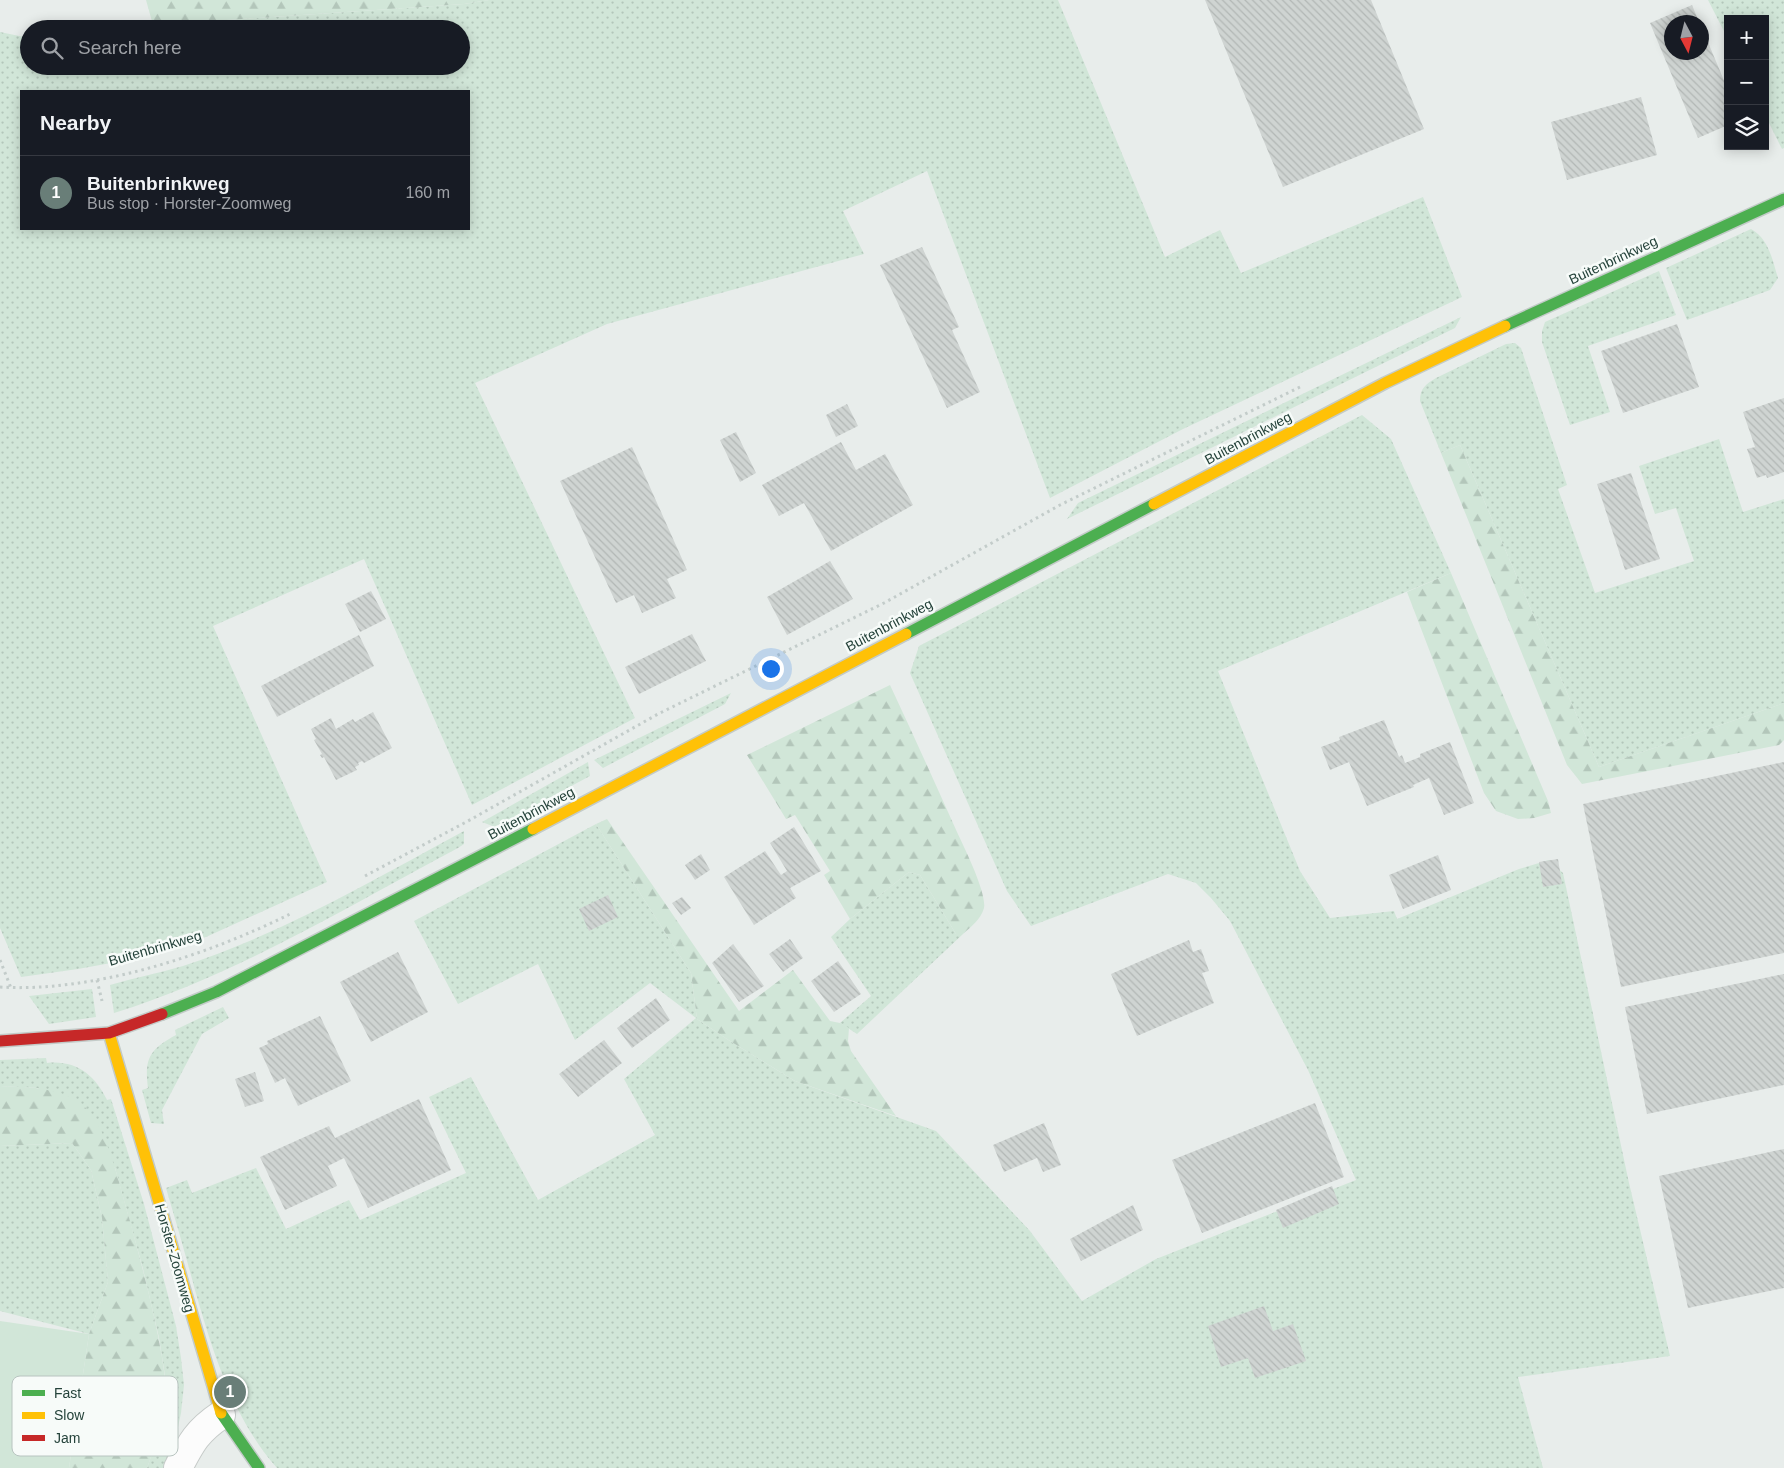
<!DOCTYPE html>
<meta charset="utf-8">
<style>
:root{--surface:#171b24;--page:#20242c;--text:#f1f3f6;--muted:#9ea1a6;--line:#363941;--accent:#697e78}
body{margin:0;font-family:Helvetica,sans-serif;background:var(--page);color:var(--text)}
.controls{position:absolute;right:15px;top:15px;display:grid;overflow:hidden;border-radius:0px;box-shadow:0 2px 12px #0003}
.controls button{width:45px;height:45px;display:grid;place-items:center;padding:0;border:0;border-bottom:1px solid var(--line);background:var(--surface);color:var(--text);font:25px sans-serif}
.compass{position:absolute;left:1664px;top:15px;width:45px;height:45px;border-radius:50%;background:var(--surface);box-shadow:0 2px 12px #0003;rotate:173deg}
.you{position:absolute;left:770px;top:668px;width:18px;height:18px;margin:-12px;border:4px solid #fff;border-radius:50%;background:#1a73e8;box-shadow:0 0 0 8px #1a73e833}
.badge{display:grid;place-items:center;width:32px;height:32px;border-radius:50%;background:var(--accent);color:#fff;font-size:16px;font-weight:700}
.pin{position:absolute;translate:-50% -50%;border:2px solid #fff;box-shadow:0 1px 5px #0006}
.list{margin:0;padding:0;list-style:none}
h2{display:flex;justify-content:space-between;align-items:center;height:65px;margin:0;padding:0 20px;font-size:21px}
h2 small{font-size:16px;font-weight:400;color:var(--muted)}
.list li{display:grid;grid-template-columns:32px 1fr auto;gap:15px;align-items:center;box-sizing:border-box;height:75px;padding:0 20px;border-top:1px solid var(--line)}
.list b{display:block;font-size:19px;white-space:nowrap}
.list p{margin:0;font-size:16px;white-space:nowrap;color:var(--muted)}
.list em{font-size:16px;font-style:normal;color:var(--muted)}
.icon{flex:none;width:28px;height:28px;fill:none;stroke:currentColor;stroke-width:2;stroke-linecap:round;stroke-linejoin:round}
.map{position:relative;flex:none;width:1784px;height:1468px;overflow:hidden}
.search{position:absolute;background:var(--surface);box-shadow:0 2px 12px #0003;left:20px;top:20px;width:450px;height:55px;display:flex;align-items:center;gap:12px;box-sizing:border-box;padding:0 18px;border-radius:28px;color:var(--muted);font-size:19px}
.panel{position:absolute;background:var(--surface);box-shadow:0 2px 12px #0003;left:20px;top:90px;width:450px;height:140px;border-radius:0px}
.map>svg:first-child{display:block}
.grass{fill:url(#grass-dots);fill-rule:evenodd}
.forest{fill:url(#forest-firs)}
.pitch{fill:#d1e6d8}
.building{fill:url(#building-back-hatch)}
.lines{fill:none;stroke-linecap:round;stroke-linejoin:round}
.street-casing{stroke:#c5cac8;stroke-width:30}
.fast-casing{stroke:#c3cbc8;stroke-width:14}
.slow-casing{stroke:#c3cbc8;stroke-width:14}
.jam-casing{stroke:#c3cbc8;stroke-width:14}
.path{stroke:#c3ccca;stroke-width:3;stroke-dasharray:2.5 4;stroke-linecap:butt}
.street{stroke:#fcfcfc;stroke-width:28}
.fast{stroke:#4caf50;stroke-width:11}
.slow{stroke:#ffc107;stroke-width:11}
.jam{stroke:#c62828;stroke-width:11}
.labels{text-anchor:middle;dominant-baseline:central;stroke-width:5;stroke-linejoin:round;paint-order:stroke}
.street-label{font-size:14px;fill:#24423a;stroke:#f7fbf9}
.key{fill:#f7fbf9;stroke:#b8c4c0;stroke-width:1}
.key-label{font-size:14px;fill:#24423a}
</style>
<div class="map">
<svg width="1784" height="1468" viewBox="0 0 1784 1468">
<defs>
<pattern id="grass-dots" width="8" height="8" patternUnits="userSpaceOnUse" patternTransform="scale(1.25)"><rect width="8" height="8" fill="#d1e6d8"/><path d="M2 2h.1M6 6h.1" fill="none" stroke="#b3c6ba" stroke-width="1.8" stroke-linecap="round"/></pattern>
<pattern id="forest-firs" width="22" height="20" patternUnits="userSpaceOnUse" patternTransform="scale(1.25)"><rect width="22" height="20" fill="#d1e6d8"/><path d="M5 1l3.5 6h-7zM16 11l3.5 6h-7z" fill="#b3c6ba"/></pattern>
<pattern id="building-back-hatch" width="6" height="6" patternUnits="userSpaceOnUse" patternTransform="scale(1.25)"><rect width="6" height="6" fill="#cfd4d2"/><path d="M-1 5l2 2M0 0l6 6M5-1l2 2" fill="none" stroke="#b2b7b5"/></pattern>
</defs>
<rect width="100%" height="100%" fill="#e8edeb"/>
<path class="grass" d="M489 0H1058L1165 257 1220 230 1241 273 1423 197 1462 297 1183 429 1050 498 927 171 843 211 864 254 607 324 475 383 635 718 472 805 364 559 213 626 327 882 206 937 122 961 78 969 21 977 0 928V32L29 38V66H461V29H130L153 25 464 4ZM21 91H469V229H21Z
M1708 0H1784V148L1782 149 1765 115V19H1728V39Z
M1751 229C1769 239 1772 259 1778 278L1770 290 1687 320 1666 268Z
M1659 271 1676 315 1588 346 1610 412 1570 425 1542 342V331L1545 322Z
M1461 317 1455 328 1067 519 1078 503Z
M1515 343 1521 348 1567 485 1558 489 1595 593 1694 561 1676 508 1655 514 1639 466 1719 439 1743 512 1784 499V703L1599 767 1460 445 1441 453 1420 401C1420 388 1426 384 1436 378L1506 344Z
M1362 415 1391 439 1451 573 1218 671 1300 871 1330 918 1394 911 1397 919 1519 869 1549 860 1563 873 1629 1183 1670 1356 1518 1377 1543 1468H277C233 1418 213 1353 195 1290 186 1256 176 1222 166 1188L187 1180 192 1193 256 1168 286 1229 349 1200 360 1220 466 1173 429 1097 471 1077 538 1200 655 1135 624 1079 696 1018 650 983 575 1040 538 964 458 1004 414 921 596 824 691 973 697 1019 730 1041 795 1081 936 1131 1030 1231 1082 1301 1156 1259 1356 1180 1308 1070 1230 921 1211 898 1196 883 1168 874 1031 926 1007 891 910 673 919 646Z
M731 693 725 704 603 768 594 760Z
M588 762 590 776 495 827 482 822Z
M464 831V844L458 848C347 907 236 975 114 1013L110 985C134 978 159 973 183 966 282 934 373 880 464 831Z
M909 872 920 875 956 934H963L857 1034 840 1023 871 996 831 937 850 919Z
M92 989 96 1017 49 1024 29 996Z
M223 1007 229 1018 202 1034 162 1110 164 1124 151 1123 142 1090 148 1088C144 1058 150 1049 176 1035L175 1030Z
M46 1058 47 1063C76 1060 95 1075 107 1100L111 1099 144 1204 176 1326 181 1358 184 1385 181 1413 175 1441 165 1468H147L157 1440 166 1407V1382L159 1338 143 1269 115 1168 38 1088 0 1086V1060Z
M72 1143 91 1170 102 1218 108 1282 89 1334 0 1311V1146Z"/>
<path class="forest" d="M146 0H489L464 4 153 25Z
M1460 445 1599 767 1784 703V740L1779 745 1582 784 1567 765 1441 453Z
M1451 573 1548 801 1551 813 1534 818 1518 819 1496 811 1484 793 1407 592Z
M890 685C913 734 935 783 957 832 964 847 987 893 984 908 981 919 971 927 963 934H956L920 875 909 872 850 919 824 875 830 871 795 815 786 819 747 755Z
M607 819 739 1011 793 970 830 1021 840 1023 849 1028 848 1041 851 1051 896 1116 795 1081 730 1041 697 1019 691 973 596 824Z
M0 1086C30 1087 67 1087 89 1111 109 1135 121 1191 130 1221 142 1266 154 1311 162 1357 164 1373 168 1390 166 1406 163 1427 154 1448 147 1468H69L89 1334 108 1282 102 1218 91 1170 72 1143 0 1146Z"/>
<path class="pitch" d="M0 1321 89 1334 69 1468H0Z"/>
<path class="building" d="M1205 0H1371L1424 129 1283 187Z
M1692 5 1699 22H1672V52H1702V28L1728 90V125L1698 138 1650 23Z
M1641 97 1657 155 1567 180 1551 122Z
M922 247 959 327 952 330 980 392 947 408 880 265Z
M1677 324 1699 387 1623 413 1601 351Z
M1784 398V472L1767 478 1766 475 1757 478 1747 449 1755 447 1743 412Z
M847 404 858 426 836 437 826 415Z
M736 432 756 473 740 482 720 440Z
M841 442 856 470 885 454 913 505 831 551 804 503 779 516 762 485Z
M632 447 687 570 667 579 676 598 642 613 634 595 616 603 560 481Z
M1631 473 1660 559 1625 570 1597 484Z
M830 561 853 599 787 635 767 597Z
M371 591 386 619 360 632 345 604Z
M692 634 706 661 639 694 625 667Z
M359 635 374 666 277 717 261 686Z
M373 712 392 748 364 763 362 761 358 763 359 765 355 767 357 770 336 780 324 757 322 758 320 755 322 754 314 740 316 739 311 729 331 718 336 729 353 719 355 722Z
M1384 720 1399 757 1402 755 1405 763 1420 757V754L1450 742 1474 803 1444 815 1429 778 1413 785 1414 787 1367 806 1349 762 1330 770 1321 747 1340 740 1339 737Z
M1784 762V953L1621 987 1583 804Z
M794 827 821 871 790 888 796 898 754 925 724 877 765 851 781 875 787 871 770 843Z
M701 854 710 870 695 880 685 865Z
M1438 855 1451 890 1403 909 1389 875Z
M1558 859 1562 884 1543 887 1539 862Z
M608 895 618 917 589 931 579 909Z
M682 897 691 908 681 915 672 903Z
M790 939 803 958 783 972 769 954Z
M1189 940 1193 952 1201 949 1209 971 1202 973 1214 1003 1137 1036 1111 974Z
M733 944 764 986 739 1002 712 963Z
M398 952 428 1012 371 1042 340 982Z
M838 961 861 994 834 1012 811 981Z
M1784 974V1085L1647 1114 1625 1007Z
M656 998 670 1020 632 1048 617 1028Z
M320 1016 351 1081 298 1106 285 1078 275 1083 259 1048 268 1044 267 1041Z
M604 1040 622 1063 578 1097 559 1074Z
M255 1072 264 1101 245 1107 235 1079Z
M419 1099 451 1170 368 1208 344 1158 328 1166 337 1186 285 1210 260 1157 329 1126 335 1138Z
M1315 1103 1344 1177 1202 1233 1172 1160Z
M1044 1123 1061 1165 1043 1172 1037 1158 1004 1172 993 1145Z
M1784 1149V1288L1688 1308 1659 1176Z
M1332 1186 1339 1204 1283 1228 1276 1210Z
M1133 1205 1143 1230 1081 1261 1070 1239Z
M1264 1306 1273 1331 1293 1324 1306 1361 1255 1378 1248 1358 1221 1367 1208 1326Z"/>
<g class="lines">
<g class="street-casing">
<path id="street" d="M178 1468C191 1443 197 1431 221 1415"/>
</g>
<g class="fast-casing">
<path id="fast" d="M1505 326 1784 199
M906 634 1154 504
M162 1014 216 992 533 829
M221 1413 259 1468"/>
</g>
<g class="slow-casing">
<path id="slow" d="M1154 504 1385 383 1505 326
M533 829 906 634
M109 1033 221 1413"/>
</g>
<g class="jam-casing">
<path id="jam" d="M0 1041 109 1033 162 1014"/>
</g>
<path class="path" d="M365 876 468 821 658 714 884 603 1060 505 1300 387
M0 960 11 988
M97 980 102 1001
M0 987C92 993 208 955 290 914"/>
<use href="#street" class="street"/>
<use href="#fast" class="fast"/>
<use href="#slow" class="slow"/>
<use href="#jam" class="jam"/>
</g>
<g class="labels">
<g class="street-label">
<text transform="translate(1613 260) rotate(-25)">Buitenbrinkweg</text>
<text transform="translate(1248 438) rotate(-28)">Buitenbrinkweg</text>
<text transform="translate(889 625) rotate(-28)">Buitenbrinkweg</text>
<text transform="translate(531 813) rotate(-28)">Buitenbrinkweg</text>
<text transform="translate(155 948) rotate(-16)">Buitenbrinkweg</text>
<text transform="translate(175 1258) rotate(74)">Horster-Zoomweg</text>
</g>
</g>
<rect x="12" y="1376" width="166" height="80" rx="8" class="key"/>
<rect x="22" y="1390" width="23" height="6" fill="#4caf50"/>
<rect x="22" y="1412" width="23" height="7" fill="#ffc107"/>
<rect x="22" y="1435" width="23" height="6" fill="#c62828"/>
<g class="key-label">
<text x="54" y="1398">Fast</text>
<text x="54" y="1420">Slow</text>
<text x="54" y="1443">Jam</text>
</g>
</svg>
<div class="controls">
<button>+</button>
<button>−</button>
<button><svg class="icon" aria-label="layers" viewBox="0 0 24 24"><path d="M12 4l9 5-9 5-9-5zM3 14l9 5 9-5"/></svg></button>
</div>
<svg class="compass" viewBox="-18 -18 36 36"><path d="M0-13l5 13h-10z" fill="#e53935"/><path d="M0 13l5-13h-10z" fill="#9ea1a6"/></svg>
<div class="you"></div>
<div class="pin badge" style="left:230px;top:1392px">1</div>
<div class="search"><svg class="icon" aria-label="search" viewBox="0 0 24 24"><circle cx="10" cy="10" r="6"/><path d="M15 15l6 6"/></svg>Search here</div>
<section class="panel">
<h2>Nearby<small></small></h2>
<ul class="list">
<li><span class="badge">1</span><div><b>Buitenbrinkweg</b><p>Bus stop · Horster-Zoomweg</p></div><em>160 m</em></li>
</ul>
</section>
</div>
